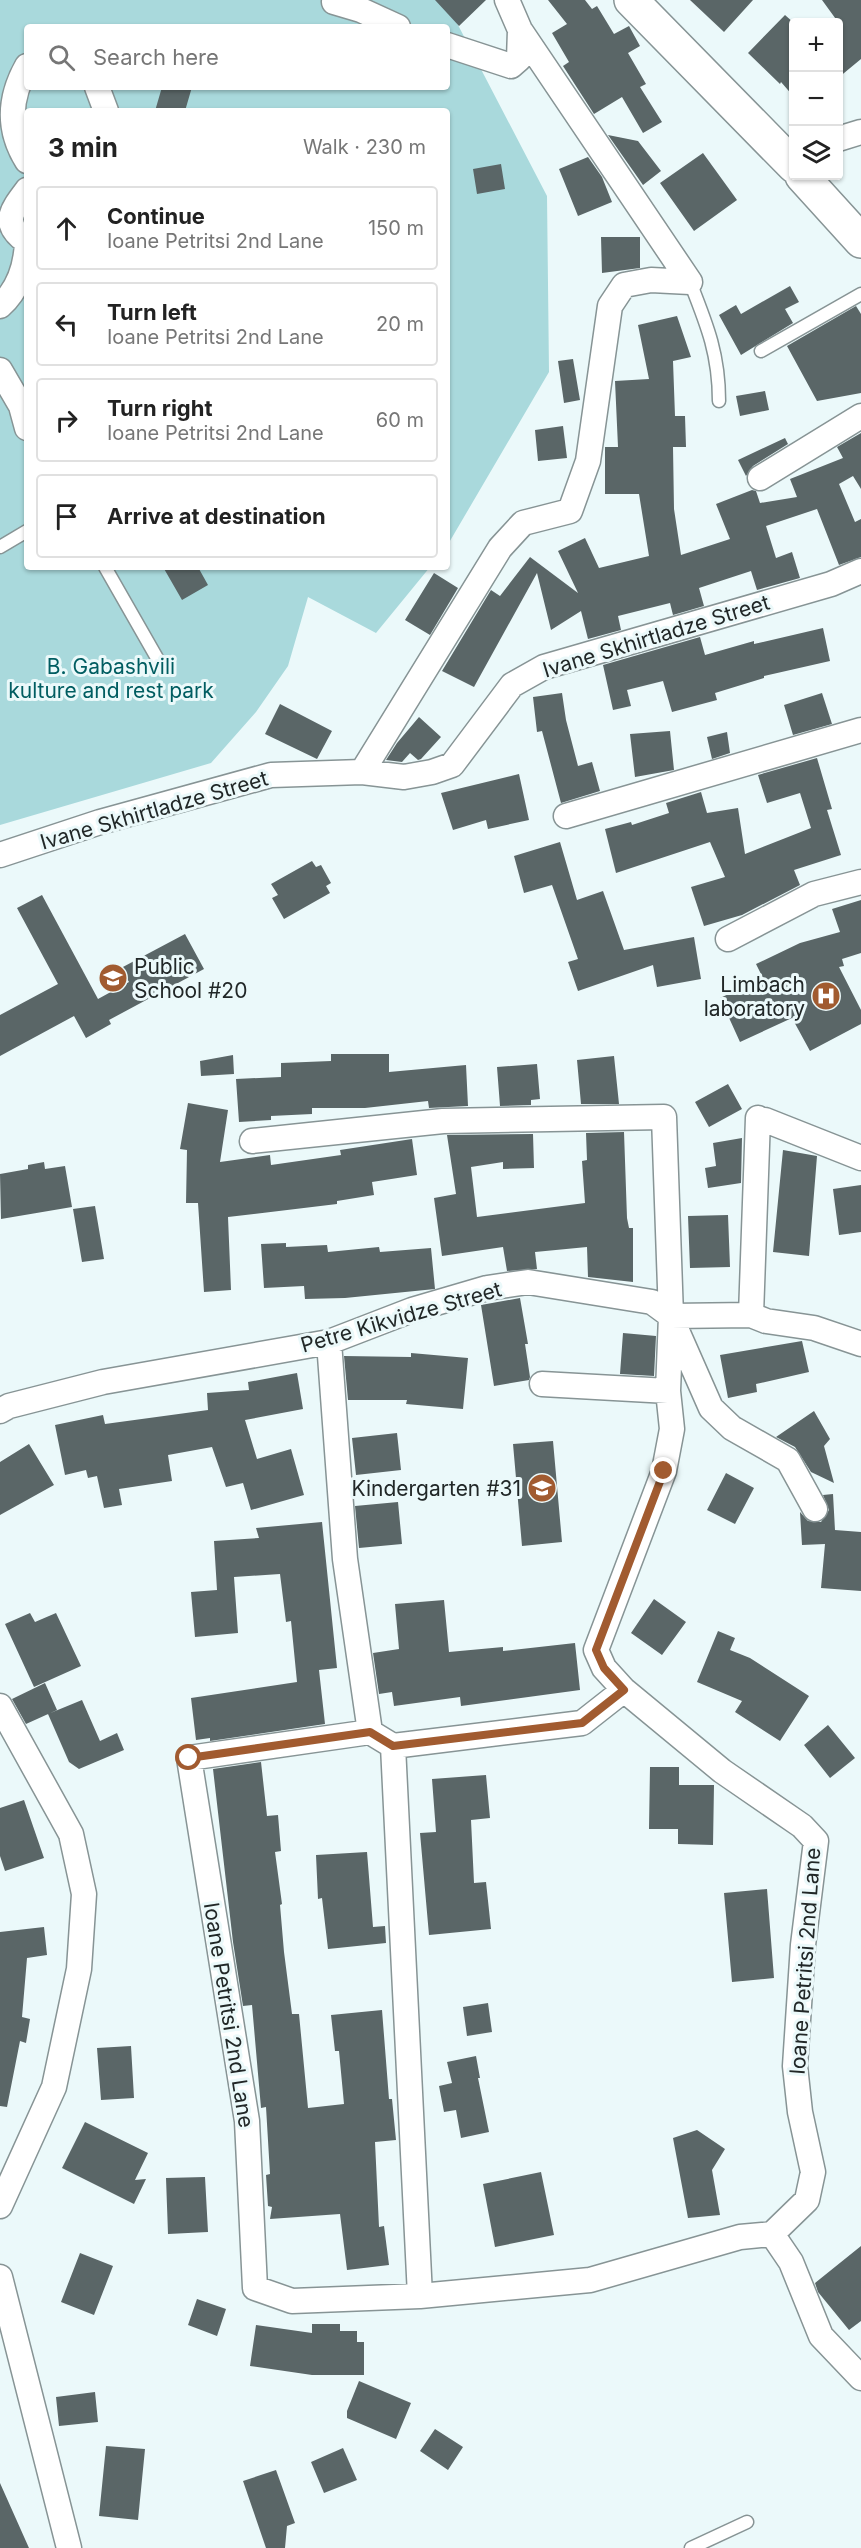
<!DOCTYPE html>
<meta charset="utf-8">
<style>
:root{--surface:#fff;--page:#f2f2f2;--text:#222;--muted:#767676;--line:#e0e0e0}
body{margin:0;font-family:Inter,sans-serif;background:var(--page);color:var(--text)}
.controls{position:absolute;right:18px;top:18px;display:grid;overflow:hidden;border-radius:6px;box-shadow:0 2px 4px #0004}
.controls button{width:54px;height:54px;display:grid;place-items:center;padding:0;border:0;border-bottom:2px solid var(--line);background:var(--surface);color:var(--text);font:30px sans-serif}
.stop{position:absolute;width:18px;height:18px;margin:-14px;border:4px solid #a15b30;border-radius:50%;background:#fff}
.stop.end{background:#a15b30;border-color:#fff;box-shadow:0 2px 6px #0008}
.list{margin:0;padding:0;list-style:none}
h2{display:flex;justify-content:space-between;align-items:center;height:78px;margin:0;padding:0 24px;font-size:26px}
h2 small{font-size:20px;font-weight:400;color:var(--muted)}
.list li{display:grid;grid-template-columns:39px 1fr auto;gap:18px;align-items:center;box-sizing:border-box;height:84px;margin:0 12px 12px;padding:0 12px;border:2px solid var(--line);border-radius:6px}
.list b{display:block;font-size:22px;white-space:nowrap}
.list p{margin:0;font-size:20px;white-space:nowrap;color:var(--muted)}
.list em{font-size:20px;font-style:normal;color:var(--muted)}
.icon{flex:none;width:33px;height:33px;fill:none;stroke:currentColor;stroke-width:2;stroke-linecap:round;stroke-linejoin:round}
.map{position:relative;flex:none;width:861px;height:2548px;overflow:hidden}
.search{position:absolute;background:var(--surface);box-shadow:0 2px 4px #0004;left:24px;top:24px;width:426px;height:66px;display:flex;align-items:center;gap:15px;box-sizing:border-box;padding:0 21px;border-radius:6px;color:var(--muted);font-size:22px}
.panel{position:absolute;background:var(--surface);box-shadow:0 2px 4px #0004;left:24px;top:108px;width:426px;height:462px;border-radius:6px}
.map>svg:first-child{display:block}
.green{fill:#a9d9dc;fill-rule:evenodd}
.building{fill:#5a6667}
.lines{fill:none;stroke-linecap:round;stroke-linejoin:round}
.lane-casing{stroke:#879495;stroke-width:15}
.street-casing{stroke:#879495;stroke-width:27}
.primary-casing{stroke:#879495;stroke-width:36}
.lane{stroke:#fff;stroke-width:12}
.street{stroke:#fff;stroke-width:24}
.primary{stroke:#fff;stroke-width:33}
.route{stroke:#a15b30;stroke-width:8}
.labels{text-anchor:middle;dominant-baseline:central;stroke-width:6;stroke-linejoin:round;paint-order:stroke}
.street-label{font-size:21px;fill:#212727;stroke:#ebf9fa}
.park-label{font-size:21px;fill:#005d61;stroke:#ebf9fa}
.poi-label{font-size:21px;fill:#212727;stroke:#ebf9fa;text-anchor:end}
</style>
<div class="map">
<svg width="861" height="2548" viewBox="0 0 861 2548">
<rect width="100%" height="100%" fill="#ebf9fa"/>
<path class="green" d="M0 0H445L547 196 549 372 447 546V111H27V567H430L376 633 308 597 288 666 256 712 211 763 0 825ZM27 27H447V87H27Z"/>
<path class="building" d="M435 0H486L459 26Z
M548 0H585L592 9 597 6 614 34 629 26 640 46 628 53 646 84 640 87 662 122 643 133 622 97 594 114 563 66 569 62 552 33 567 24Z
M690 0H753L724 32Z
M822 0H861V59L838 78V22Z
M785 15 794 23V97L781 82 780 84 748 53Z
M162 87H192L185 111H155Z
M608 135 638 141 661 171 643 185Z
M703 153 737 200 694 231 660 183Z
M588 157 602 177 612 202 578 216 559 169Z
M501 164 505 189 477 194 473 169Z
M601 237H640V268L602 273Z
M790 286 799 302 785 309 793 323 741 355 719 315 736 305 741 314Z
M856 306 861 314V393L817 401 787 346Z
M677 316 691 357 673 361 675 416H685L686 447H673L674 509 681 555 730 539 716 504 752 490 756 491 760 503 797 497 790 479 843 458 837 447 861 433V489L853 476 839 484 855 522 861 519V557L839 565 817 509 766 526 776 558 792 552 800 578 757 590 751 571 699 588 704 606 673 615 670 603 618 616 621 630 588 639 581 611 551 630 537 573 474 687 442 671 491 590 500 596 530 557 578 593 558 551 585 538 599 568 649 556 639 494H605V447H618L615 381 649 379 638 325Z
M573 359 580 400 564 403 558 361Z
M765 391 769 410 740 416 736 396Z
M563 426 567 458 538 461 535 430Z
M785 438 788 444 753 466 746 476 738 460Z
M163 567H198L208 585 182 600Z
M434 573 458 588 430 635 405 620Z
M823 628 830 661 764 676V678L715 693 717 700 672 712 663 681 627 690 631 706 613 710 603 665 700 637 705 655 754 641V644Z
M562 693 566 720 578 766 592 762 600 791 561 803 542 731 537 732 533 697Z
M822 693 832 724 793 735 784 705Z
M280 704 332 731 317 759 265 734Z
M419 717 441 737 421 759 418 760 410 753 402 762 386 760 397 743Z
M670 731 674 770 635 777 630 734Z
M727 732 730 753 712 759 707 737Z
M817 758 832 809 827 810 841 855 794 870 800 885 742 915 704 926 691 887 725 877 710 842 616 873 605 829 631 822 632 825 669 813 666 803 701 792 707 813 738 808 745 854 811 828 800 793 767 803 758 775Z
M519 774 529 820 488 829 486 820 453 830 441 793Z
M560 842 577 900 603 891 624 950 694 937 701 979 657 987 653 965 578 991 568 962 578 959 552 885 524 893 514 856Z
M312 861 316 867 321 865 331 883 326 886 330 893 284 919 272 898 278 895 271 884Z
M42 895 98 999 129 982 121 968 185 934 204 969 109 1020 111 1024 86 1038 74 1016 0 1056V1015L58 984 17 908Z
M861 900V953L842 959 844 966 839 967 861 1010V1024L810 1051 792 1018 740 1042 720 998 763 978 756 964 800 943 840 932 832 909Z
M331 1054H389V1072L466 1065 468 1106 429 1108 428 1101 365 1108H312V1114L271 1116V1120L239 1122 236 1079 281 1077V1063L331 1061Z
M233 1055 234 1074 201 1076 200 1061Z
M614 1056 619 1104H581L577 1060Z
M537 1064 540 1099 531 1100V1105L500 1106 497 1067Z
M728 1084 742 1109 709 1127 695 1102Z
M188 1103 228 1110 220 1162 270 1155 271 1165 341 1155 340 1150 412 1139 417 1175 372 1182 374 1195 337 1201V1204L228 1217 231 1290 204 1292 198 1203H186L187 1150 180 1149Z
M624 1132 627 1218 629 1228H633V1282L588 1277 587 1247 535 1252 537 1269 507 1271 503 1247 442 1256 434 1198 456 1194 447 1135 533 1134 534 1168 503 1169V1162L471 1167 477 1217 585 1203 582 1161 587 1160 586 1133Z
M742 1138 741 1183 708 1188 705 1168 716 1166 713 1143Z
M783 1150 817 1156 809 1256 773 1252Z
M44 1162 45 1169 65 1166 72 1207 1 1219 0 1174 28 1169V1165Z
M861 1185V1232L839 1235 833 1189Z
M95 1206 104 1259 82 1262 73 1209Z
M728 1215 730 1267 690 1268 688 1216Z
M286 1243V1247L327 1245 328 1252 379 1247 380 1252 431 1248 435 1289 345 1298 305 1299 304 1286 264 1288 261 1244Z
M520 1298 528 1344H525L530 1377 529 1380 494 1386 481 1305Z
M623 1333 656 1336 654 1376 620 1374Z
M802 1341 809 1372 756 1384 757 1392 728 1398 720 1355Z
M411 1353 468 1358 463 1409 406 1404 407 1400H348L344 1356 411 1357Z
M297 1373 303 1409 245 1420 257 1459 291 1449 304 1495 251 1510 243 1483 226 1487 212 1447 168 1455 172 1481 119 1489 122 1505 104 1508 97 1476 88 1478 86 1470 65 1475 55 1425 103 1415 105 1424 208 1410 207 1393 249 1390 248 1382Z
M814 1411 830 1439 824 1446 834 1483 811 1472 795 1447 776 1437Z
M397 1433 401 1470 356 1475 352 1438Z
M553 1441 562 1542 522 1546 513 1444Z
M29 1444 54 1485 0 1515V1462Z
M726 1473 754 1488 735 1524 707 1510Z
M833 1494 835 1530 861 1532V1591L821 1588 825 1544 802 1545 800 1512 808 1521 821 1522 829 1510 823 1495Z
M398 1502 402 1544 359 1548 355 1506Z
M322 1522 337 1668 319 1670 325 1724 210 1741V1738L196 1740 191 1698 297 1682 291 1621 286 1622 280 1574 234 1577 238 1633 195 1637 191 1592 217 1590 214 1541 259 1538 256 1528Z
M654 1599 686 1622 662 1655 631 1633Z
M444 1600 449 1652 503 1647V1651L575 1643 580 1690 461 1706 460 1697 394 1706 392 1692 379 1694 373 1653 399 1649 395 1604Z
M30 1613 35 1622 56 1613 81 1666 34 1687 5 1624Z
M718 1631 735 1638 730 1650 750 1658 809 1696 780 1741 735 1712 742 1701 697 1682Z
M45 1683 57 1710 26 1724 12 1699Z
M82 1700 100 1741 117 1733 124 1750 79 1769 69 1762 48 1714Z
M828 1725 855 1758 830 1778 804 1745Z
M261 1762 267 1816 278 1815 281 1851 275 1852 282 1904 280 1905 284 1952 292 2014H299L308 2108 344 2104 339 2051H335L331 2015 382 2010 389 2099H392L396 2140 375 2142 379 2227 384 2226 389 2265 347 2270 340 2214 270 2219 272 2207 268 2206 266 2175 270 2174 266 2107 261 2108 252 2005 243 2006 233 1942 213 1769Z
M650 1767H679V1785H714L713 1845 678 1844V1829H649Z
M486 1775 490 1818 471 1820 474 1883 486 1882 491 1929 429 1935 420 1833 436 1832 432 1779Z
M24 1800 44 1858 5 1871 0 1856V1808Z
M367 1852 373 1927 385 1926 386 1943 328 1949 322 1898 318 1899 316 1855Z
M767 1889 774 1978 732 1982 724 1893Z
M44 1927 47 1955 27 1958 22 2017 30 2019 26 2043 20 2041 7 2107 0 2106V1932Z
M488 2003 492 2032 467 2036 463 2007Z
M131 2046 134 2098 101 2100 97 2048Z
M476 2056 480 2078H478L489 2132 461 2138 456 2110 444 2112 439 2086 452 2083 447 2062Z
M85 2122 148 2153 135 2180 146 2179 134 2204 62 2168Z
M697 2130 725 2149 712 2170 720 2215 688 2218 673 2138Z
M541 2172 554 2235 495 2247 483 2184Z
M205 2177 208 2232 168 2234 166 2178Z
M861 2246V2321L849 2330 818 2292 815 2283Z
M80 2253 113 2266 94 2315 61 2302Z
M197 2299 226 2309 217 2336 188 2325Z
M312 2324H340V2331H357V2342H364V2375H312L250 2366 256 2325 312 2333Z
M359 2381 411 2403 396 2439 347 2418V2411Z
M95 2392 98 2422 59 2426 56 2397Z
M435 2429 463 2447 448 2470 420 2451Z
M106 2446 145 2449 138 2520 99 2516Z
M343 2448 357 2480 324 2493 311 2462Z
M276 2470 295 2523 287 2526 285 2548H266L243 2481Z
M0 2483 29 2548H0Z"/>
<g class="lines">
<g class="lane-casing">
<path id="lane" d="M690 282C707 325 719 354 719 401
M761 351 861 294
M0 547 27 531
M105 567 157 658
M691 2548 747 2522"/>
</g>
<g class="street-casing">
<path id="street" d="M507 0 520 30 690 282
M334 2 361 10 398 27
M447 45 511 66 519 59 520 30
M27 66C9 98 7 129 27 161
M97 87 106 111
M838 139 861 132
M27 242C1 224 11 211 27 190
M0 306C18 290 26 266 27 242
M0 370 21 406 27 428
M760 478 861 416
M362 772 500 548 523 523 570 511 588 461 610 306 624 285 651 280 690 282
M566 816 861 730
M0 855 100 822 271 775 362 772 404 777 432 772 452 765 512 685 544 667 831 584 861 571
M728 939 814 894 861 882
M765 1120 861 1158
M252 1141 443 1121 664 1117 671 1316 668 1391 672 1429 664 1471 596 1650 604 1668 624 1690 722 1771 802 1826 816 1841 803 1945 795 2066 800 2112 813 2172 807 2200 772 2234
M751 1315 758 1118
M674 1324 711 1408 732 1428 788 1460 815 1509
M329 1342 345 1559 370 1732
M542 1384 668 1391
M0 1411 9 1406 103 1382 329 1342 412 1310 487 1288 528 1282 652 1302 671 1316 751 1315 766 1321 814 1328 861 1344
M624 1690 582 1723 393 1746 370 1732 189 1758 247 2121 255 2288 292 2301 420 2296 590 2280 740 2237 772 2234 791 2262 821 2336 861 2378
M0 1706 71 1834 84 1894 79 1969 54 2087 0 2206
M393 1746 420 2296
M0 2277 69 2548"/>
</g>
<g class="primary-casing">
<path id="primary" d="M631 0 794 166
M802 176 861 241"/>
</g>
<use href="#lane" class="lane"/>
<use href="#street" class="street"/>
<use href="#primary" class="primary"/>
</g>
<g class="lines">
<path class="route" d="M189 1758 370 1732 393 1746 582 1723 624 1690 604 1668 596 1650 664 1471"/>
</g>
<defs>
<g id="school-disc" transform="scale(1.5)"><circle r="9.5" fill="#a15b30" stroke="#ebf9fa"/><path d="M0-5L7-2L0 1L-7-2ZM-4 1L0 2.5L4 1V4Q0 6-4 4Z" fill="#fff"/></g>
<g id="hospital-disc" transform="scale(1.5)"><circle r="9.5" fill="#a15b30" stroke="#ebf9fa"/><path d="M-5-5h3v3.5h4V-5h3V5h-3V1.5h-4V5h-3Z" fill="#fff"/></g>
</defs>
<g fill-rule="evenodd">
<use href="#school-disc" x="113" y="978"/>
<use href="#hospital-disc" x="826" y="996"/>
<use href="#school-disc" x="542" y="1488"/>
</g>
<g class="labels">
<g class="street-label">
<text transform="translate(656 636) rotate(-17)">Ivane Skhirtladze Street</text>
<text transform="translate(154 810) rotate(-16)">Ivane Skhirtladze Street</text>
<text transform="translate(401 1317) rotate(-16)">Petre Kikvidze Street</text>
<text transform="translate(805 1961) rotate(-86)">Ioane Petritsi 2nd Lane</text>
<text transform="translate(229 2015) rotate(81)">Ioane Petritsi 2nd Lane</text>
</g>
<g class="park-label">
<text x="111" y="666">B. Gabashvili<tspan x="111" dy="24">kulture and rest park</tspan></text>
</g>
<g class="poi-label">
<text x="134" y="966" text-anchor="start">Public<tspan x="134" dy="24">School #20</tspan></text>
<text x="805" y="984">Limbach<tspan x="805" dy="24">laboratory</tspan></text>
<text x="521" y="1488">Kindergarten #31</text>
</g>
</g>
</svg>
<div class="controls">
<button>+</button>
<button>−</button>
<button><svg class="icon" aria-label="layers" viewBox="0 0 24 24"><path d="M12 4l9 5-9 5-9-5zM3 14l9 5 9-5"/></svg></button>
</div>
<div class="stop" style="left:189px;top:1758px"></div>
<div class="stop end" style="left:664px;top:1471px"></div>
<div class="search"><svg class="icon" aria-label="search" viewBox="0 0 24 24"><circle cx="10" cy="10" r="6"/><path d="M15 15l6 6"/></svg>Search here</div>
<section class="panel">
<h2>3 min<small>Walk · 230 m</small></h2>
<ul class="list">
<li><svg class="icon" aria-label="ahead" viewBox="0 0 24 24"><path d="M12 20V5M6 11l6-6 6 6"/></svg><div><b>Continue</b><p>Ioane Petritsi 2nd Lane</p></div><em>150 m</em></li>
<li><svg class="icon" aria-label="left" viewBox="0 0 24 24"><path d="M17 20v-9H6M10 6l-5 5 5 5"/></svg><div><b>Turn left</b><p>Ioane Petritsi 2nd Lane</p></div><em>20 m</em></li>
<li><svg class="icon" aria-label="right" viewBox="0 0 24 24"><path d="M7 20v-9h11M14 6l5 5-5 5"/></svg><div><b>Turn right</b><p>Ioane Petritsi 2nd Lane</p></div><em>60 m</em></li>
<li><svg class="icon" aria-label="arrive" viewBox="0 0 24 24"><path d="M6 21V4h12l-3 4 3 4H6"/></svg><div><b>Arrive at destination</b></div></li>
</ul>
</section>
</div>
